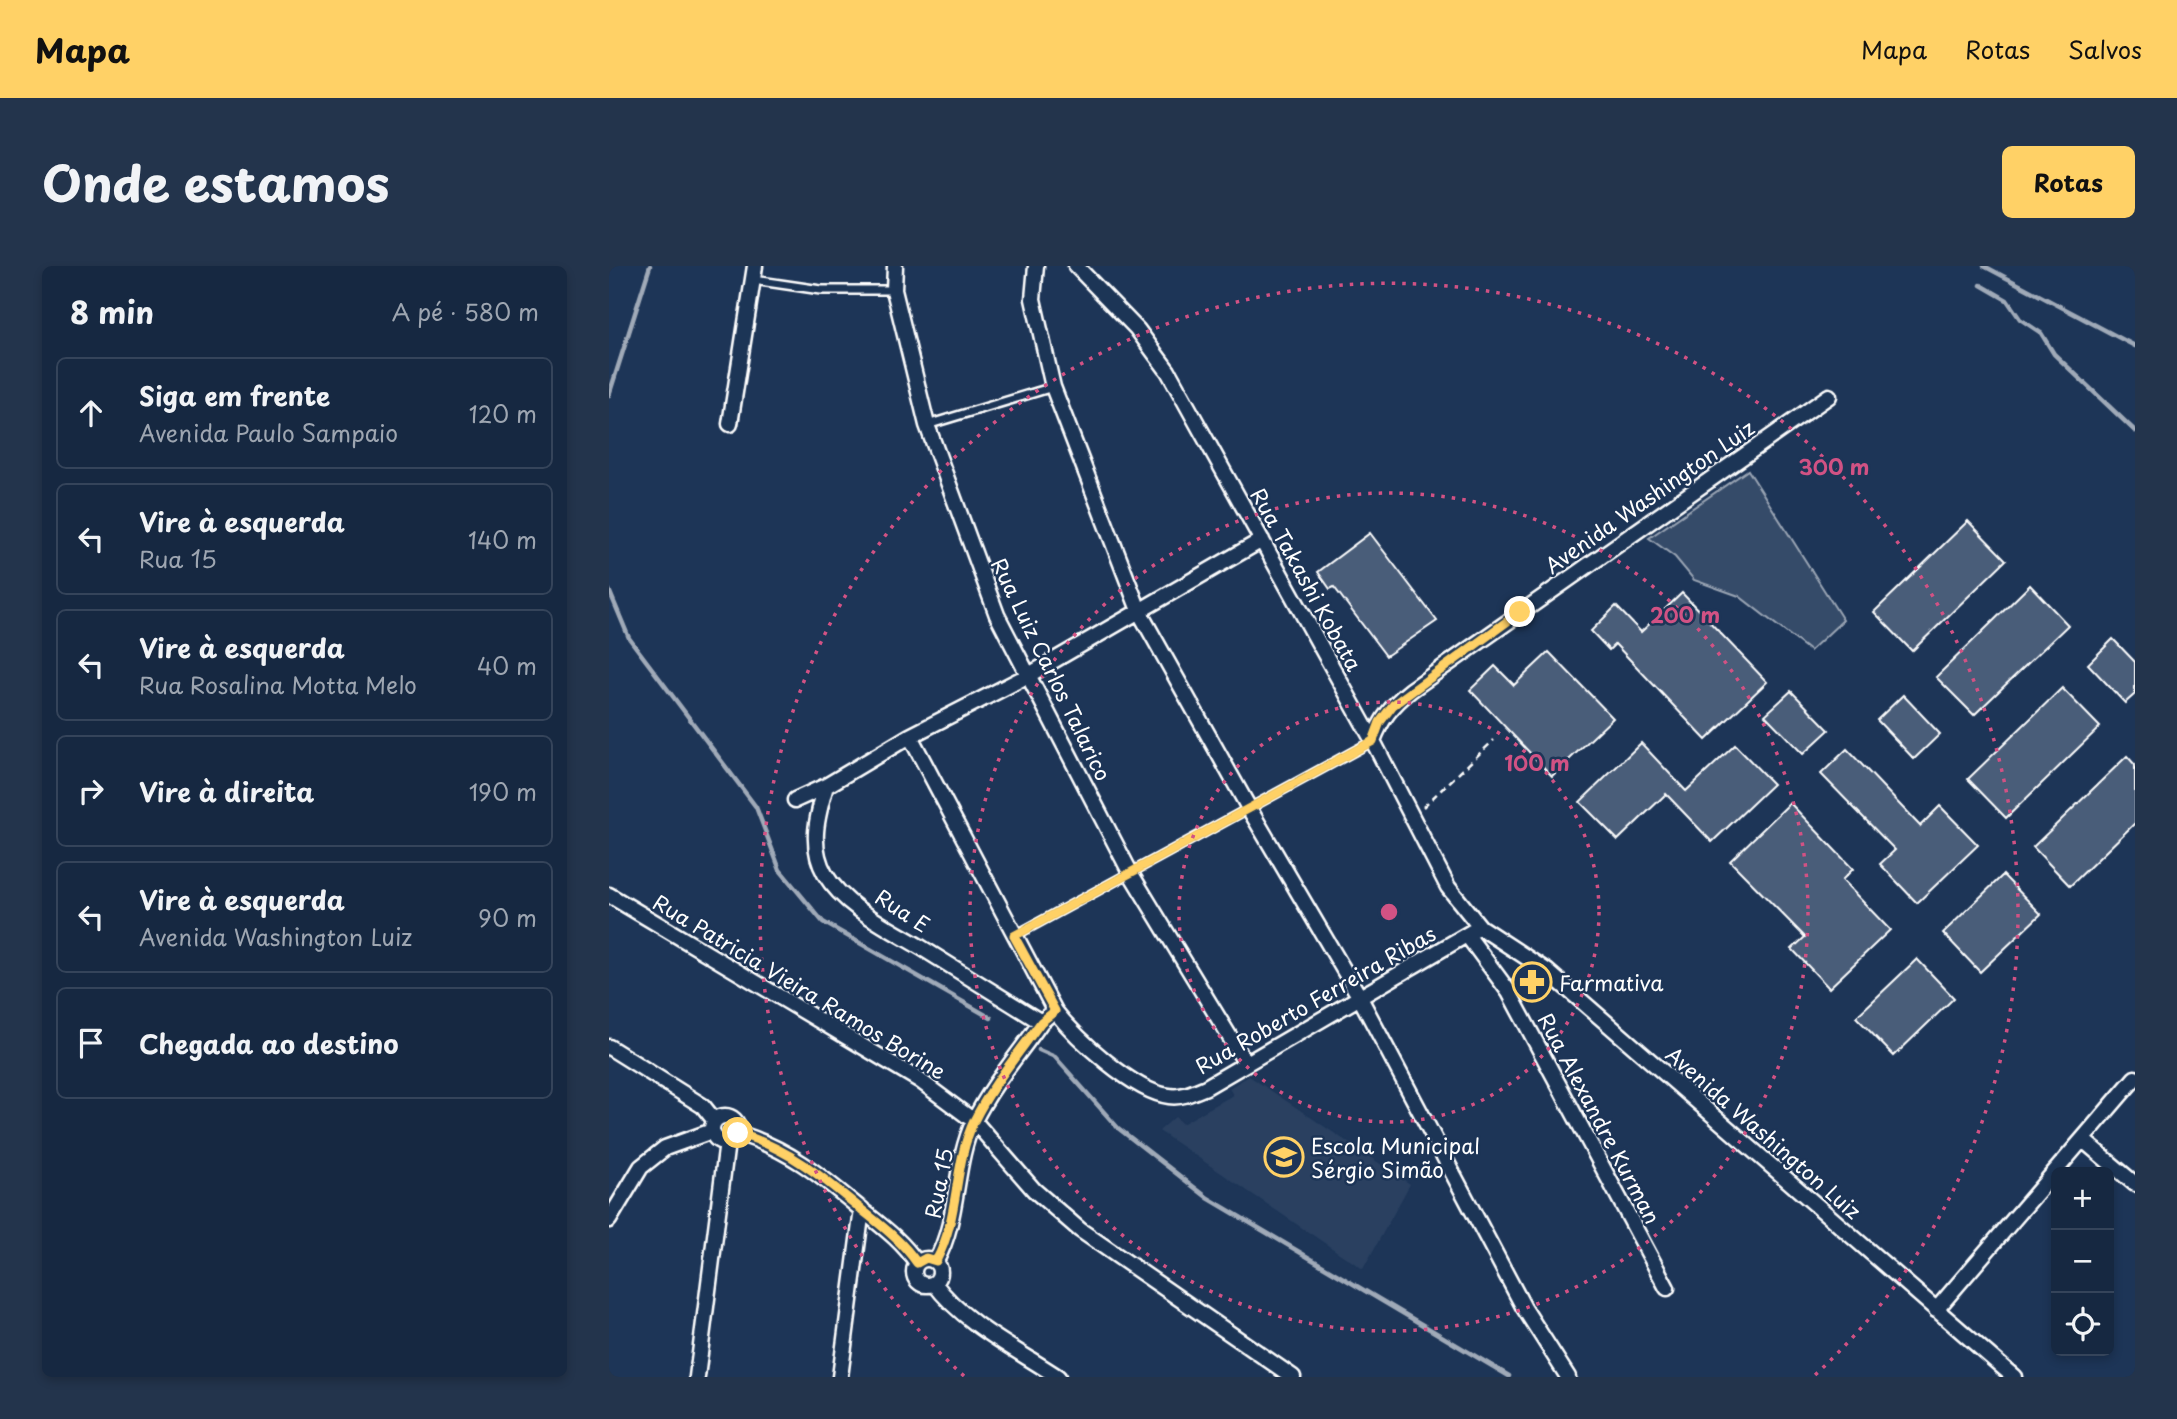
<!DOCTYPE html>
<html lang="pt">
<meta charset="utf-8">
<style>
:root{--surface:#162841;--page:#23344c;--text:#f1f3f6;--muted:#9ea6b1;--line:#35445a;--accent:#ffd166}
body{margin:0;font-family:"Playpen Sans",sans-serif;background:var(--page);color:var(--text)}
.controls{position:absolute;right:21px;bottom:21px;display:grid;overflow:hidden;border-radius:10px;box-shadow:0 4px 10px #0003}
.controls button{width:63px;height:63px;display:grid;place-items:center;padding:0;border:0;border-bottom:2px solid var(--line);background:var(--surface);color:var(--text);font:35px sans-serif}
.stop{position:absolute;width:21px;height:21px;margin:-16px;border:5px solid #ffd166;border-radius:50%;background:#fff}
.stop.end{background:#ffd166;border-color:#fff;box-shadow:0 2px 7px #0008}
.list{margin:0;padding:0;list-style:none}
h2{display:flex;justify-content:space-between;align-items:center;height:91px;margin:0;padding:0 28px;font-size:30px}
h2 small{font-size:23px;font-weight:400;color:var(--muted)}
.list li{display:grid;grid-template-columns:46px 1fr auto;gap:21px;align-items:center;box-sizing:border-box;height:112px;margin:0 14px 14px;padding:0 14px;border:2px solid var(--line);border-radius:10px}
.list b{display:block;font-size:26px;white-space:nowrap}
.list p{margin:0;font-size:23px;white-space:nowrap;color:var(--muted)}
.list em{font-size:23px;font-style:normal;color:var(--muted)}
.icon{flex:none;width:38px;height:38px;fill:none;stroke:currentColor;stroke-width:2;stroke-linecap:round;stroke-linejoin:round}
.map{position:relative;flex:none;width:1526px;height:1111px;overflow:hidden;border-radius:10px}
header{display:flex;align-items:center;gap:42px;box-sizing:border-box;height:98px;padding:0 35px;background:var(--accent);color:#111}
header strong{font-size:33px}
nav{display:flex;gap:38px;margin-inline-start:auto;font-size:24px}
.intro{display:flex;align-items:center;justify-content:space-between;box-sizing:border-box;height:168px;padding:0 42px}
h1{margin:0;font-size:49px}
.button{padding:18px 32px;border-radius:10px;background:var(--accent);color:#111;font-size:24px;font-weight:700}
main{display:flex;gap:42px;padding:0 42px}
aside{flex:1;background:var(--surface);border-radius:10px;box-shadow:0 4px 10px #0003}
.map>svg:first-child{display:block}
.built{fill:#2a4161}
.green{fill:#364b69;stroke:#9aa5b4;stroke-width:2}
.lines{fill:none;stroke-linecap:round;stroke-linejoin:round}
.stream{stroke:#a0aab8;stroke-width:4.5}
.building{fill:#4a5d79;stroke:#fff;stroke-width:2}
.service-casing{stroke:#fff;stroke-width:12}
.minor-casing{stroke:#fff;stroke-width:19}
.path{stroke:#fff;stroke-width:2.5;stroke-dasharray:7 5;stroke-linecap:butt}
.service{stroke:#1d3557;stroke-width:7}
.minor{stroke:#1d3557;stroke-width:14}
.route{stroke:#ffd166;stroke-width:9}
.ring{fill:none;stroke:#d15284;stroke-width:3.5;stroke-dasharray:3.5 7}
.labels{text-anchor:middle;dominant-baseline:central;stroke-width:5;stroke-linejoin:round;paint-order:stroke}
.street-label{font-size:21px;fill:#fff;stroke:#1d3557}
.poi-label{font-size:21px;fill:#fff;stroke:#1d3557;text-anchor:start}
.centre{fill:#d15284;stroke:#1d3557;stroke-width:3.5}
.ring-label{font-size:21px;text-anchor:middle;font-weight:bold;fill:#d15284;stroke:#1d3557;stroke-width:5;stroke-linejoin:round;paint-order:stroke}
</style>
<header>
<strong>Mapa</strong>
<nav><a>Mapa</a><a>Rotas</a><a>Salvos</a></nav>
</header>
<div class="intro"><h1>Onde estamos</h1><a class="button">Rotas</a></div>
<main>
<aside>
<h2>8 min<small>A pé · 580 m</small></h2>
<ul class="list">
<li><svg class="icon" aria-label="ahead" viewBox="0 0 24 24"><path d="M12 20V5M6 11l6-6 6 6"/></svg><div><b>Siga em frente</b><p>Avenida Paulo Sampaio</p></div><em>120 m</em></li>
<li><svg class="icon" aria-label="left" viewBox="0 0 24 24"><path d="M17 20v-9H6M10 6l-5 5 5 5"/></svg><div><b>Vire à esquerda</b><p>Rua 15</p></div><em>140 m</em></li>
<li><svg class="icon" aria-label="left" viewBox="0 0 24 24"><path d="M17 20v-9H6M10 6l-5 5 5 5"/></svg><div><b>Vire à esquerda</b><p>Rua Rosalina Motta Melo</p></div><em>40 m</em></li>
<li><svg class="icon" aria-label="right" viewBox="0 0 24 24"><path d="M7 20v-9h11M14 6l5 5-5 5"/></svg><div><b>Vire à direita</b></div><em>190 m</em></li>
<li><svg class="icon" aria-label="left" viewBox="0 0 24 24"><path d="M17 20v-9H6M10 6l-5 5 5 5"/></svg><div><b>Vire à esquerda</b><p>Avenida Washington Luiz</p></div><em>90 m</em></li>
<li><svg class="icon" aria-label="arrive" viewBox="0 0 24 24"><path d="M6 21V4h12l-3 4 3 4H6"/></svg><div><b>Chegada ao destino</b></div></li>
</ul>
</aside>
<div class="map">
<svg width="1526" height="1111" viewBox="0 0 1526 1111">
<rect width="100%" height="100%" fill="#1d3557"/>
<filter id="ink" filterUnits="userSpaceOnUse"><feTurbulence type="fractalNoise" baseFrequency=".0143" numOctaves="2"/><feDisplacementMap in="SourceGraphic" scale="14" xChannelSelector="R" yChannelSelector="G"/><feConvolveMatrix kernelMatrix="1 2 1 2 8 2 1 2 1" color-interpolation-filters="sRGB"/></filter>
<g filter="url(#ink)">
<path class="built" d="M640 810 801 918 754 1003 550 865 566 851 573 858 624 829 620 822Z"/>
<path class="green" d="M1139 204 1234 354 1201 385 1130 330 1085 314 1066 291 1040 272Z"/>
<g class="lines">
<path class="stream" d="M1375 0 1526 80
M1372 19 1398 34 1411 53 1432 67 1445 88 1526 165
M0 129 41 0
M0 324 20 372 147 541 171 604 214 656 382 752
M430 784 446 791 509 862 599 932 900 1110"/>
</g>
<path class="building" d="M1359 255 1397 294 1303 385 1265 346Z
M761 267 828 355 777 390 725 321 721 323 709 306Z
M1421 319 1459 359 1365 449 1327 411Z
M1073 327 1158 416 1097 474 1006 378 1000 384 982 365 1007 340 1032 366Z
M1504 373 1526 396V428L1516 437 1479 398Z
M940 386 1004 452 943 510 861 424 886 400 905 419Z
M1453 422 1491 461 1397 552 1359 513Z
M1182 425 1220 464 1194 488 1156 449Z
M1294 429 1331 468 1305 493 1268 454Z
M1032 477 1077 525 1126 479 1164 518 1103 576 1057 528 1009 574 971 536Z
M1238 483 1311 560 1331 540 1369 579 1308 637 1271 598 1286 584 1212 508Z
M1518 490 1526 499V557L1461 620 1424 581Z
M1181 537 1244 603 1233 614 1281 664 1220 722 1183 683 1196 671 1121 595Z
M1394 609 1432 648 1371 706 1334 667Z
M1308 693 1345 732 1285 790 1247 751Z"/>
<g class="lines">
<g class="service-casing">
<path id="service" d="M144 14 212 24H285
M318 159 444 121
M405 670 764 475"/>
</g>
<g class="minor-casing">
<path id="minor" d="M286 0 285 24 318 159 388 349 522 608 636 796
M427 0 424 33 444 121 531 347 641 544 750 730 915 1042 959 1111
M467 0 528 63 559 105 764 475 839 621 871 661 938 705 1405 1111
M121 158 146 0
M301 470 446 745C467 772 525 826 560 830 573 832 585 826 597 821L871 661
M764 475C772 453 783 439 802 424L1220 130
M217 520C208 550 200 580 216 608 236 642 282 663 313 682 353 707 392 731 432 756
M186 534 217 520 301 470 418 410 653 274
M0 629 310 814 365 855 425 924 471 964 684 1111
M858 669 900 726 1058 1022
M0 781 94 840 106 855
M103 863a13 13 0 1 1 26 0a13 13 0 1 1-26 0Z
M129 867C182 884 212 910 253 944 274 961 293 975 308 997
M1474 874 1526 918
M0 954 32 901 56 882 103 865
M305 1006a13 13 0 1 1 26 0a13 13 0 1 1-26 0Z
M327 995C351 951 344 899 365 855 382 820 410 788 432 756L439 750
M325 1017C355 1058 407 1083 449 1111
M1327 1044 1526 812
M88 1111 118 876
M231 1111 253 943"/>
</g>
<path class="path" d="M814 541 885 474"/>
<use href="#service" class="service"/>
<use href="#minor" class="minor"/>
</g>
</g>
<g class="lines" filter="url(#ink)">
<path class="route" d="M129 867C182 884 212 910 253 944 274 961 293 975 308 997L317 992 327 995C351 951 344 899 365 855 382 820 410 787 432 756L446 745 405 670 764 475 771 456 784 439 911 346"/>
</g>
<g class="ring">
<circle cx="780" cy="646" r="210"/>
<circle cx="780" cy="646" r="419"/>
<path d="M355 1110A629 629 0 1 1 1205 1110"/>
</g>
<defs>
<g id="pharmacy-ring" transform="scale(2.0125)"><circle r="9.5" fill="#1d3557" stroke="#ffd166" stroke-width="1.5"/><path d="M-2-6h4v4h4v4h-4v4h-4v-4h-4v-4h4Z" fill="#ffd166"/></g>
<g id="school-ring" transform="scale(2.0125)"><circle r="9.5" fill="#1d3557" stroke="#ffd166" stroke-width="1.5"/><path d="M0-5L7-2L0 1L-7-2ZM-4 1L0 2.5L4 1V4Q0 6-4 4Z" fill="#ffd166"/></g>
</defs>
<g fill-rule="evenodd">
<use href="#pharmacy-ring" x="923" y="716"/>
<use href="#school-ring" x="675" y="891"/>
</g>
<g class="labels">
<g class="street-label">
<text transform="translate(1040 230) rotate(-35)">Avenida Washington Luiz</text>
<text transform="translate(698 313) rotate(61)">Rua Takashi Kobata</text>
<text transform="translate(443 403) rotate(64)">Rua Luiz Carlos Talarico</text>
<text transform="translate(294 644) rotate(33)">Rua E</text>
<text transform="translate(191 720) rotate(31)">Rua Patricia Vieira Ramos Borine</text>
<text transform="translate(706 733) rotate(-30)">Rua Roberto Ferreira Ribas</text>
<text transform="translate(991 852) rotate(62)">Rua Alexandre Kurman</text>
<text transform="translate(1155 866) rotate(41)">Avenida Washington Luiz</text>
<text transform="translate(329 917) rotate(-79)">Rua 15</text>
</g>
<g class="poi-label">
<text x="950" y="716">Farmativa</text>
<text x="702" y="879">Escola Municipal<tspan x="702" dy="24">Sérgio Simão</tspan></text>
</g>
</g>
<circle cx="780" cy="646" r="10" class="centre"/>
<g class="ring-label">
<text x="1225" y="209">300 m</text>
<text x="1076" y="357">200 m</text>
<text x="928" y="505">100 m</text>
</g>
</svg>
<div class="controls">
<button>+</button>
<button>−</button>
<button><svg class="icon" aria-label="locate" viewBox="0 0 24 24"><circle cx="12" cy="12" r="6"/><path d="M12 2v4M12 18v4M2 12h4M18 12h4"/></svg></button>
</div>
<div class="stop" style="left:129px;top:867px"></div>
<div class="stop end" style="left:911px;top:346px"></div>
</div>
</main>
